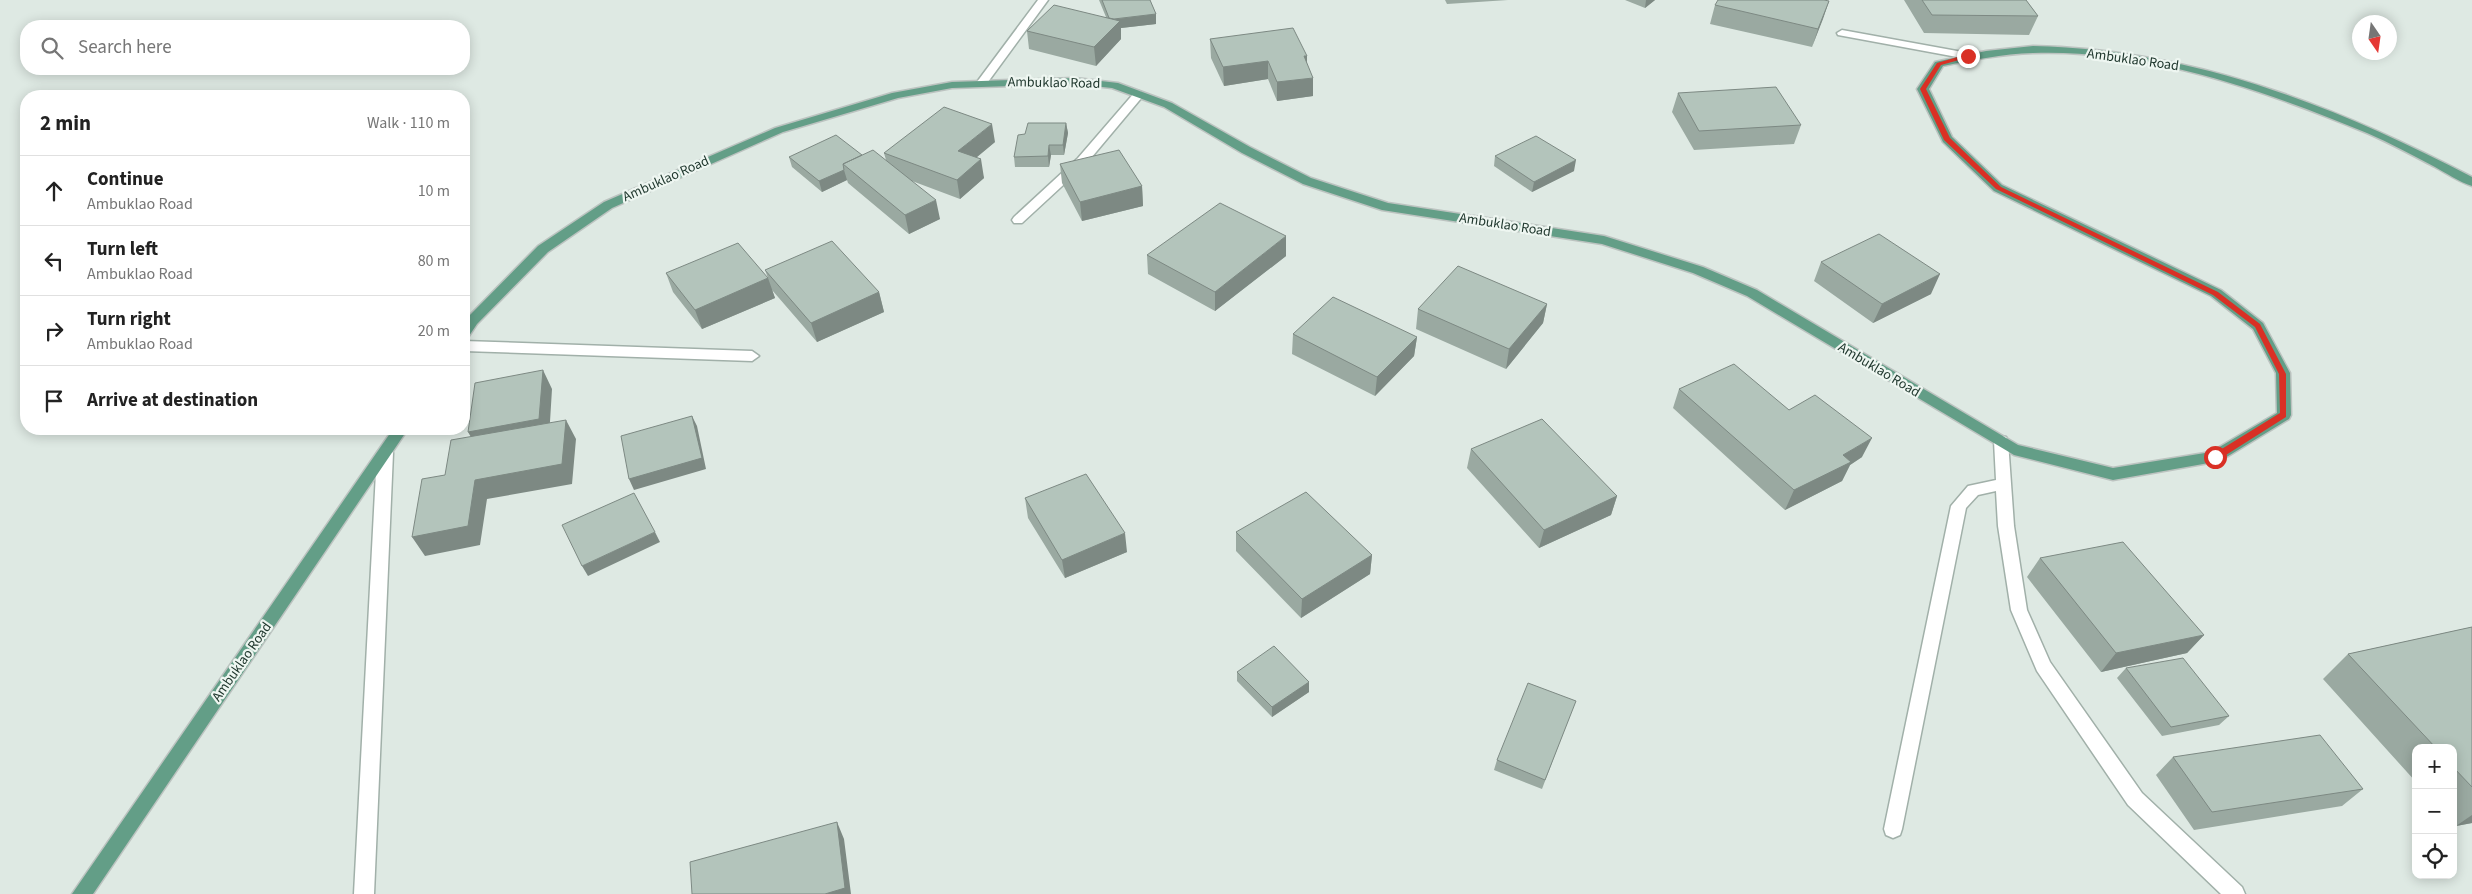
<!DOCTYPE html>
<meta charset="utf-8">
<style>
:root{--surface:#fff;--page:#f2f2f2;--text:#222;--muted:#767676;--line:#e0e0e0}
body{margin:0;font-family:"Source Sans 3",sans-serif;background:var(--page);color:var(--text)}
.controls{position:absolute;right:15px;bottom:15px;display:grid;overflow:hidden;border-radius:10px;box-shadow:0 2px 12px #0003}
.controls button{width:45px;height:45px;display:grid;place-items:center;padding:0;border:0;border-bottom:1px solid var(--line);background:var(--surface);color:var(--text);font:25px sans-serif}
.compass{position:absolute;left:2352px;top:15px;width:45px;height:45px;border-radius:50%;background:var(--surface);box-shadow:0 2px 12px #0003;rotate:167deg}
.stop{position:absolute;width:15px;height:15px;margin:-11px;border:4px solid #d93025;border-radius:50%;background:#fff}
.stop.end{background:#d93025;border-color:#fff;box-shadow:0 1px 5px #0008}
.list{margin:0;padding:0;list-style:none}
h2{display:flex;justify-content:space-between;align-items:center;height:65px;margin:0;padding:0 20px;font-size:21px}
h2 small{font-size:16px;font-weight:400;color:var(--muted)}
.list li{display:grid;grid-template-columns:32px 1fr auto;gap:15px;align-items:center;box-sizing:border-box;height:70px;padding:0 20px;border-top:1px solid var(--line)}
.list b{display:block;font-size:19px;white-space:nowrap}
.list p{margin:0;font-size:16px;white-space:nowrap;color:var(--muted)}
.list em{font-size:16px;font-style:normal;color:var(--muted)}
.icon{flex:none;width:28px;height:28px;fill:none;stroke:currentColor;stroke-width:2;stroke-linecap:round;stroke-linejoin:round}
.map{position:relative;flex:none;width:2472px;height:894px;overflow:hidden}
.search{position:absolute;background:var(--surface);box-shadow:0 2px 12px #0003;left:20px;top:20px;width:450px;height:55px;display:flex;align-items:center;gap:12px;box-sizing:border-box;padding:0 18px;border-radius:20px;color:var(--muted);font-size:19px}
.panel{position:absolute;background:var(--surface);box-shadow:0 2px 12px #0003;left:20px;top:90px;width:450px;height:345px;border-radius:20px}
.map>svg:first-child{display:block}
.lines{fill:none;stroke-linecap:round;stroke-linejoin:round}
.minor-casing{stroke:#a1b0a9;stroke-width:3}
.major-casing{stroke:#bcc3c0;stroke-width:3}
.minor{fill:#fff;fill-rule:evenodd}
.major{fill:#639e87;fill-rule:evenodd}
.wall{fill:#9aa9a1}
.shaded-wall{fill:#7d8983}
.building{fill:#b3c4bb;stroke:#7d8983}
.route{fill:#d93025}
.labels{text-anchor:middle;dominant-baseline:central;stroke-width:4.5;stroke-linejoin:round;paint-order:stroke}
.street-label{font-size:14px;fill:#20382e;stroke:#eef6f1}
</style>
<div class="map">
<svg width="2472" height="894" viewBox="0 0 2472 894">
<rect width="100%" height="100%" fill="#dee9e3"/>
<g class="lines">
<g class="minor-casing">
<path id="minor" d="M1038 0H1048L985 86H977V82Z
M1842 30 1968 53 1974 56 1968 59 1838 35 1837 33Z
M1139 91 1145 94 1143 96 1086 164 1022 223H1014L1012 220 1014 217 1078 158 1135 92Z
M464 341 752 351 759 356 752 361 464 351Z
M2001 436 2006 437 2008 441 2014 526 2027 610 2050 662 2142 793 2242 887 2245 894H2221L2128 805 2037 671 2011 610 1998 526 1996 491 1978 495 1966 508 1902 829 1900 835 1893 838 1886 835 1884 829 1951 506 1968 486 1996 480 1994 441 1996 437Z
M385 447 390 449 393 453 374 894H354L377 453 380 449Z"/>
</g>
<g class="major-casing">
<path id="major" d="M2033 46C2190 49 2334 105 2472 177V186C2459 182 2446 173 2435 167 2412 155 2390 143 2367 133 2263 90 2147 49 2033 53 2002 54 1973 60 1943 66L1929 89 1952 137 2002 185 2221 290 2263 323 2290 373 2291 415 2289 419 2220 461 2113 480 2014 455 1747 296 1693 273 1602 244 1382 210 1303 184 1242 153 1164 107 1112 88 1075 84 952 88 898 98 783 132 612 208 548 252 477 324 469 336 464 338V323L467 318 538 246 604 202 775 128 892 93 952 82 1075 78 1118 83 1172 103 1250 147 1311 178 1388 203 1604 236 1703 267 1757 290 2018 445 2113 468 2211 452 2277 413 2276 373 2253 329 2211 296 1994 191 1943 142 1917 89 1935 62 1986 51Z
M393 429H408L93 894H72Z"/>
</g>
<use href="#minor" class="minor"/>
<use href="#major" class="major"/>
</g>
<path class="wall" d="M1099 0H1150L1156 14V24L1121 28V39L1096 66 1029 49 1027 31 1106 17Z
M1445 0H1508L1447 4Z
M1625 0H1655L1645 8Z
M1904 0H2026L2038 16 2029 35 1924 33Z
M1829 1 1812 47 1710 24 1715 5Z
M1210 39 1307 64 1313 96 1277 101 1268 79 1224 86 1211 58Z
M1678 93 1801 125 1794 144 1694 150 1672 112Z
M1066 123 1068 133 1064 155H1051L1049 167H1015L1014 157 1025 134Z
M995 142 976 158 984 178 960 199 912 181 940 219 909 234 848 183 847 180 822 192 792 167 789 157 862 155 886 160 884 153Z
M1495 156 1574 171 1532 192 1494 166Z
M1060 164 1142 186 1143 206 1082 221 1062 183Z
M1147 255 1286 256 1215 311 1148 274Z
M1821 262 1931 294 1873 323 1814 281Z
M765 270 879 292 884 312 817 342 772 290 775 298 702 329 673 292 666 273 768 278Z
M1547 304 1543 323 1506 369 1416 329 1418 309Z
M1293 334 1417 337 1414 356 1375 396 1292 354Z
M1679 389 1789 410 1862 457 1850 465 1842 481 1785 510 1673 408Z
M1471 449 1617 496 1611 515 1539 548 1467 468Z
M1025 498 1127 552 1065 578 1028 518Z
M1236 532 1372 555 1370 574 1301 618 1236 551Z
M2040 558 2204 635 2187 653 2101 672 2027 577Z
M2472 627V823L2456 826 2453 823V748H2416V782L2323 679 2348 654Z
M2126 668 2229 716 2219 725 2162 736 2117 678Z
M1237 672 1309 682V692L1272 717 1237 681Z
M1572 710 1542 789 1494 770 1497 760Z
M2173 757 2363 789 2342 806 2194 830 2156 775Z"/>
<path class="shaded-wall" d="M1646 0H1655L1645 8Z
M1829 1 1823 19 1812 47 1818 29Z
M1156 14V24L1121 28V39L1096 66 1094 47 1110 20Z
M1304 56H1307V74Z
M1268 61V79L1224 86 1223 67Z
M1313 78V96L1277 101V82Z
M1066 123 1068 133 1064 155 1063 145Z
M992 124 995 142 961 170 958 151Z
M1049 145 1051 155 1049 167 1048 156Z
M981 159 984 178 960 199 957 180Z
M1576 160 1574 171 1532 192 1534 182Z
M844 170 847 180 822 192 819 181Z
M1142 186 1143 206 1082 221 1080 202Z
M936 200 940 219 909 234 905 215Z
M1286 236V256L1215 311V292Z
M1940 274 1931 294 1873 323 1882 304Z
M768 278 775 298 702 329 695 310Z
M879 292 884 312 817 342 811 323Z
M1547 304 1543 323 1506 369 1509 349Z
M1417 337 1414 356 1375 396 1377 377Z
M543 370 552 389 549 438 479 451 468 432Z
M692 416 697 426 706 469 634 490 629 479Z
M566 420 576 439 572 484 487 499 480 545 425 556 412 537 475 480Z
M1872 438 1862 457 1850 465 1842 481 1785 510 1794 490 1843 455Z
M1617 496 1611 515 1539 548 1544 530Z
M655 532 660 542 588 576 582 566Z
M1125 533 1127 552 1065 578 1062 560Z
M1372 555 1370 574 1301 618 1302 599Z
M2204 635 2187 653 2101 672 2116 653Z
M1309 682V692L1272 717V707Z
M2472 815V823L2456 826Z
M837 822 844 839 851 894H825Z"/>
<path class="building" d="M1102 0H1150L1156 14 1114 19 1109 18Z
M1718 0H1824L1829 1 1818 29 1715 5Z
M1922 0H2026L2038 16 1932 15Z
M1054 5 1120 21 1094 47 1027 31Z
M1293 28 1307 56H1304L1313 78 1277 82 1268 61 1223 67 1210 39Z
M1776 87 1801 125 1699 131 1678 93Z
M944 107 992 124 958 151 981 159 957 180 884 153Z
M1028 123H1066L1063 145H1049L1048 156 1014 157 1018 135 1025 134Z
M836 135 862 155 843 164 844 170 819 181 789 157Z
M1536 136 1576 160 1534 182 1495 156Z
M873 150 936 200 905 215 843 164Z
M1119 150 1142 186 1080 202 1060 164Z
M1220 203 1286 236 1215 292 1147 255Z
M1879 234 1940 274 1882 304 1821 262Z
M832 241 879 292 811 323 765 270Z
M738 243 768 278 695 310 666 273Z
M1458 266 1547 304 1509 349 1418 309Z
M1333 297 1417 337 1377 377 1293 334Z
M1734 364 1789 410 1815 395 1872 438 1843 455 1851 462 1794 490 1679 389Z
M543 370 539 419 468 432 475 383Z
M692 416 702 458 629 479 621 436Z
M1542 419 1617 496 1544 530 1471 449Z
M566 420 562 464 475 480 468 526 412 537 422 479 445 475 451 440Z
M1086 474 1125 533 1062 560 1025 498Z
M1306 492 1372 555 1302 599 1236 532Z
M634 493 655 532 582 566 562 525Z
M2123 542 2204 635 2116 653 2040 558Z
M2472 627V787L2453 767V748H2436L2348 654Z
M1274 646 1309 682 1272 707 1237 672Z
M2183 658 2229 716 2171 727 2126 668Z
M1528 683 1576 701 1545 780 1497 760Z
M2320 735 2363 789 2212 812 2173 757Z
M837 822 845 888 825 894H692L690 862Z"/>
<path class="route" d="M1968 54 1970 57 1941 65 1926 89 1950 138 2001 187 2218 292 2260 324 2286 374V417L2218 460H2212V455L2280 413 2279 374 2255 327 2213 295 1996 189 1944 140 1920 89 1937 63Z"/>
<g class="labels">
<g class="street-label">
<text transform="translate(2133 60) rotate(8)">Ambuklao Road</text>
<text transform="translate(1054 83) rotate(1)">Ambuklao Road</text>
<text transform="translate(666 179) rotate(-24)">Ambuklao Road</text>
<text transform="translate(1505 225) rotate(9)">Ambuklao Road</text>
<text transform="translate(1879 370) rotate(31)">Ambuklao Road</text>
<text transform="translate(242 662) rotate(-55)">Ambuklao Road</text>
</g>
</g>
</svg>
<div class="controls">
<button>+</button>
<button>−</button>
<button><svg class="icon" aria-label="locate" viewBox="0 0 24 24"><circle cx="12" cy="12" r="6"/><path d="M12 2v4M12 18v4M2 12h4M18 12h4"/></svg></button>
</div>
<svg class="compass" viewBox="-18 -18 36 36"><path d="M0-13l5 13h-10z" fill="#e53935"/><path d="M0 13l5-13h-10z" fill="#767676"/></svg>
<div class="stop" style="left:2215px;top:457px"></div>
<div class="stop end" style="left:1968px;top:56px"></div>
<div class="search"><svg class="icon" aria-label="search" viewBox="0 0 24 24"><circle cx="10" cy="10" r="6"/><path d="M15 15l6 6"/></svg>Search here</div>
<section class="panel">
<h2>2 min<small>Walk · 110 m</small></h2>
<ul class="list">
<li><svg class="icon" aria-label="ahead" viewBox="0 0 24 24"><path d="M12 20V5M6 11l6-6 6 6"/></svg><div><b>Continue</b><p>Ambuklao Road</p></div><em>10 m</em></li>
<li><svg class="icon" aria-label="left" viewBox="0 0 24 24"><path d="M17 20v-9H6M10 6l-5 5 5 5"/></svg><div><b>Turn left</b><p>Ambuklao Road</p></div><em>80 m</em></li>
<li><svg class="icon" aria-label="right" viewBox="0 0 24 24"><path d="M7 20v-9h11M14 6l5 5-5 5"/></svg><div><b>Turn right</b><p>Ambuklao Road</p></div><em>20 m</em></li>
<li><svg class="icon" aria-label="arrive" viewBox="0 0 24 24"><path d="M6 21V4h12l-3 4 3 4H6"/></svg><div><b>Arrive at destination</b></div></li>
</ul>
</section>
</div>
